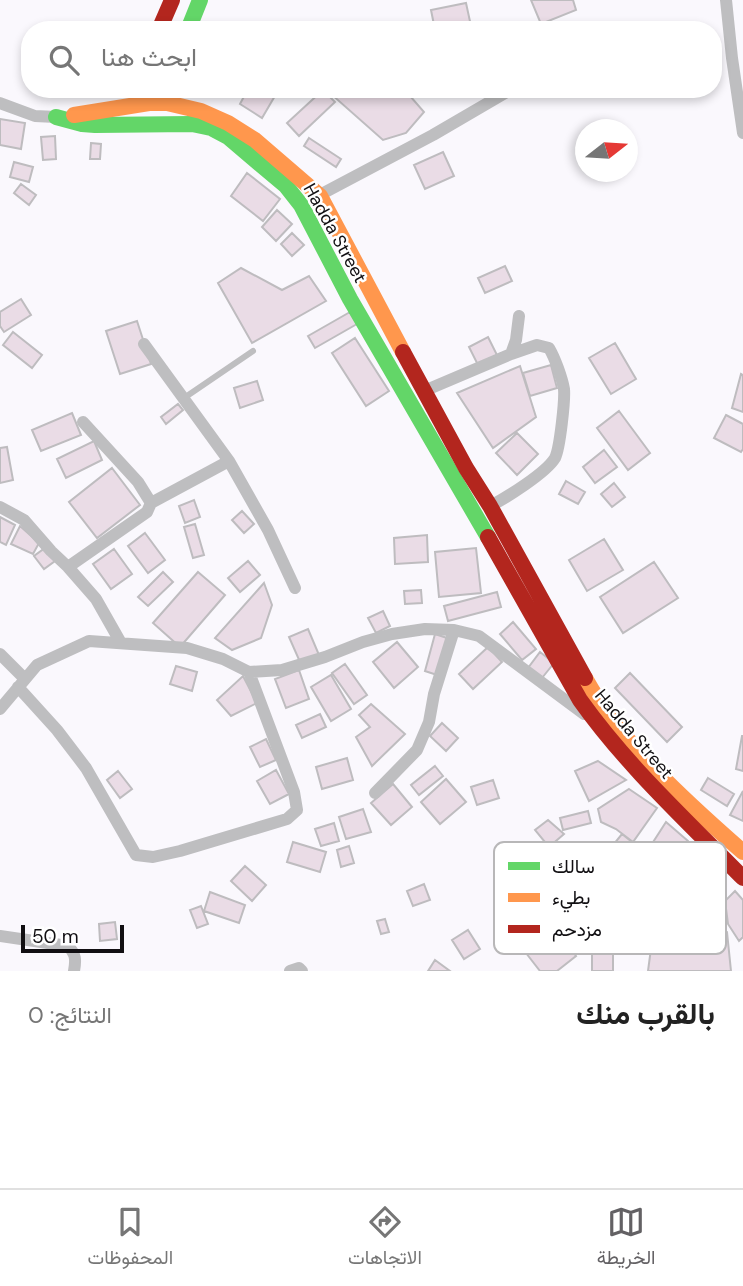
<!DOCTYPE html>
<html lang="ar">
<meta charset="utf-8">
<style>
:root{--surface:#fff;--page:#f6f6f6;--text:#222;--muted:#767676;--line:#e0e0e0;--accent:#636164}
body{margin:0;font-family:"DM Sans",Vazirmatn,sans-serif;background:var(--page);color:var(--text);direction:rtl}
.compass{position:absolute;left:575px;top:119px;width:63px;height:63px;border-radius:50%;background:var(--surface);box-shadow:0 4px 10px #0003;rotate:73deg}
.scale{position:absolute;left:21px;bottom:18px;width:103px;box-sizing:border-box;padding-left:7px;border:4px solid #110f12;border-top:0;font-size:19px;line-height:24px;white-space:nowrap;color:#110f12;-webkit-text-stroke:5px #fff;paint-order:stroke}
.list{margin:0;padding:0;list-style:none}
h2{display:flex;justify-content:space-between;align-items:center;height:91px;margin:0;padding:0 28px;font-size:30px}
h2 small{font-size:23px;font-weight:400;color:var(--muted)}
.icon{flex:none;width:38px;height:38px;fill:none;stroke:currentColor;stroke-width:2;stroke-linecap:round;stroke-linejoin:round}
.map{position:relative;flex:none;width:743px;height:971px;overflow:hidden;direction:ltr}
.search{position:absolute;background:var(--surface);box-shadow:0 4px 10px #0003;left:21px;right:21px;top:21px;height:77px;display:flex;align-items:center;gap:18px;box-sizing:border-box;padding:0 24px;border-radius:28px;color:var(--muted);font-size:26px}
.sheet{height:217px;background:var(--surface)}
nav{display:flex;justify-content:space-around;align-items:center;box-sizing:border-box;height:98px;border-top:2px solid var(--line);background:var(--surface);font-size:19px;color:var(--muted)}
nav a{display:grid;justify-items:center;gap:4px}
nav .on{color:var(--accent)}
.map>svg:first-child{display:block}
.building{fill:#eadce6;stroke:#bebcbf;stroke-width:2}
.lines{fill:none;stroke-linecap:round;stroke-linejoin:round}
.lane{stroke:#bebec0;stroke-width:6}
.street{stroke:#bebec0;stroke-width:12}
.fast{stroke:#63d668;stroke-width:16}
.slow{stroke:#ff974d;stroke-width:16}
.jam{stroke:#b3261e;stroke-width:16}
.labels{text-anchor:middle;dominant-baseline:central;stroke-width:5;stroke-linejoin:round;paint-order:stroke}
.street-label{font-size:18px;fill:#110f12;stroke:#fff}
.key{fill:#fff;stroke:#b8b7b8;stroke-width:2}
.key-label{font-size:19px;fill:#110f12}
</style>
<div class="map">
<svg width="743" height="971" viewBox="0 0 743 971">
<rect width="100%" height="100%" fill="#faf8fd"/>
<path class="building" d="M531 0H573L576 10 541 24Z
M466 3 471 26 454 30H435L431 10Z
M248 89H279L262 118 240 104Z
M335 89H404L424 112 406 133 383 140 331 94Z
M323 90 335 102 299 136 287 123Z
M0 119 25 123 21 149 0 145Z
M55 136 56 159 43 160 41 137Z
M309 138 341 159 336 167 304 146Z
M91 143 101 144 100 159H90Z
M443 152 454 176 425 189 414 165Z
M14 162 33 167 29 182 10 177Z
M247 173 280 199 263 221 231 196Z
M21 184 36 195 29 205 14 193Z
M277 210 292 224 276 241 262 227Z
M292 233 304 245 292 256 281 244Z
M505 266 512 281 485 293 478 278Z
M241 268 282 290 309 276 326 301 252 343 218 283Z
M21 299 31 315 4 332 0 326V312Z
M350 312 357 324 315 348 308 336Z
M137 321 151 364 120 374 106 331Z
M13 332 42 355 32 368 3 345Z
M488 337 497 355 478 365 469 347Z
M355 338 389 391 366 406 332 353Z
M615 343 636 379 611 394 589 358Z
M551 365 557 388 530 396 523 373Z
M520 366 536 417 493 448 457 393Z
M741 374 743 375V412L732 408Z
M257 381 263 400 240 408 234 388Z
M178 404 183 410 166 424 161 417Z
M619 411 650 453 628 470 597 428Z
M72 413 81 435 41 451 32 430Z
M726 415 743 424V449L741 452 714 438Z
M517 433 538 454 517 475 496 453Z
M94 441 102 460 66 478 57 459Z
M7 447 13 480 0 483V448Z
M604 450 617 467 595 483 583 467Z
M112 468 140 505 97 538 69 502Z
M566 481 585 492 578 504 559 494Z
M614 483 625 497 612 507 601 494Z
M194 500 200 517 185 523 179 506Z
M242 511 254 524 244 533 232 520Z
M0 517 15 525 6 545 0 542Z
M195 524 204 555 193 558 184 527Z
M20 526 39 543 33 554 11 544Z
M145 533 165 560 148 573 128 546Z
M427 535 428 562 395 564 394 538Z
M604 539 623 570 587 591 569 560Z
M45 548 55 561 44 569 34 556Z
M476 548 481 593 439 597 435 552Z
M114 549 132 574 111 589 93 564Z
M248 561 260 575 240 592 228 578Z
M654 562 678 598 623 633 600 597Z
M163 572 173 582 148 606 138 597Z
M198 572 225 595 180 647 153 623Z
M264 583 272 605 261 638 232 650 215 638Z
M421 590 422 603 405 604 404 591Z
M497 592 501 607 448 621 444 606Z
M383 611 390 626 376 633 368 618Z
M513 622 536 649 522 660 500 634Z
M308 629 319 655 300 662 289 637Z
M435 634 447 638 437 675 425 671Z
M397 642 418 667 394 688 373 662Z
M488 647 502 662 473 689 459 674Z
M540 652 554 663 542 678 528 668Z
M345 664 367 695 354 704 332 673Z
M176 666 197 672 192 691 170 684Z
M299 670 309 699 286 708 275 679Z
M630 673 682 727 667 742 615 688Z
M331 675 351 709 331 721 311 687Z
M243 676 257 703 231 716 217 700Z
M371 704 405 734 372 766 356 737 370 727 359 715Z
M320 714 326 727 302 738 296 725Z
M442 723 458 738 446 751 430 736Z
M742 736H743V771L736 769Z
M266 739 276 760 260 767 250 747Z
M347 758 353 780 322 789 316 767Z
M598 761 626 780 589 801 575 771Z
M435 766 443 776 419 795 411 785Z
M276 770 289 794 270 804 257 781Z
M118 771 132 789 120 798 107 780Z
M708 778 734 794 727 806 701 790Z
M446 779 466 802 440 824 421 802Z
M493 780 499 798 477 805 471 787Z
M393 784 412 807 391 825 371 803Z
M629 789 657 808 633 842 616 829 601 822 598 809Z
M743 791V821L730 815Z
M363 809 371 832 346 839 339 817Z
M588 811 591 823 563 830 560 818Z
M548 820 564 834 549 847 535 830Z
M666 822 688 841 689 862 707 881 680 913 661 909 653 882 639 864Z
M334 823 339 841 321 846 315 829Z
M622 834 637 846 623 862 609 850Z
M293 842 326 852 320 872 287 862Z
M349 846 354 863 341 867 337 850Z
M245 866 266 885 252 901 231 881Z
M424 884 430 900 413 906 407 891Z
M735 891 743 900V937L739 941 728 924 725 901Z
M210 892 245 905 239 923 204 911Z
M201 906 208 924 197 928 190 910Z
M385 919 389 932 381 934 377 921Z
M669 920 727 932 731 971H648L652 941Z
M115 922 117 939 100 941 99 924Z
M468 930 480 949 464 959 452 940Z
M556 930 576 956 557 971H540L526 953Z
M592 949H613V971H592Z
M435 960 450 971H428Z"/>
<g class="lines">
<path class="lane" d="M184 398 253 351"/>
<path class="street" d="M726 0 732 58 743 133
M0 103 35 116 56 117
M314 198 433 135 512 89
M144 344 229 461 268 530 295 588
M424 391 511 354 516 340 519 316
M151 503 229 461
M490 506C506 498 546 473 555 458 560 448 565 400 564 389 562 378 555 358 549 348L537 345 511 354
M0 507 24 520 51 551 68 567 147 512 151 503 138 482 83 422
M68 567 96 599 121 643
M0 654 25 679
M249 672 282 670 325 657 363 642 392 634 425 629 454 630 479 636 584 714
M0 709 37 665 89 641 187 648 223 659 249 672 294 792 297 810 287 819 180 851 153 857 136 855 86 768 57 730 18 687
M375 793 417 750 429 722 434 694 454 630
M0 936 68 946C76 954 76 960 74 971
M290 971 299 968 302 971"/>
<path class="fast" d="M188 30 200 0
M56 117 82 124 95 125 192 124 211 128 228 137 286 186 301 205 350 299 488 537"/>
<path class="slow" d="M74 115 149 103H167L201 111 228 123 255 140 320 196 403 352
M585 678C622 745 686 802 743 852"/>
<path class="jam" d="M159 30 172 0
M403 352 466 468 490 506 585 678
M488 537 580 700C627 766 686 820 743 878"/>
</g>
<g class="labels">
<g class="street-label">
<text transform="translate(335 233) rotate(61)">Hadda Street</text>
<text transform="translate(634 734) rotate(50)">Hadda Street</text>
</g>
</g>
<rect x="494" y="842" width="232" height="112" rx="10" class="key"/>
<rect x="508" y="862" width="32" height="8" fill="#63d668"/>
<rect x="508" y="893" width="32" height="9" fill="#ff974d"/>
<rect x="508" y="925" width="32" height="8" fill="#b3261e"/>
<g class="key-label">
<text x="552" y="873">سالك</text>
<text x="552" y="904">بطيء</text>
<text x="552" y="936">مزدحم</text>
</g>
</svg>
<svg class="compass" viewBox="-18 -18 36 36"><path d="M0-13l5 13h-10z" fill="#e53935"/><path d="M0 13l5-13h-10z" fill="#767676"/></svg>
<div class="scale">50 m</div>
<div class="search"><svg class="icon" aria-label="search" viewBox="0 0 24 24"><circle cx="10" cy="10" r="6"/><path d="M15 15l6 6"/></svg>ابحث هنا</div>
</div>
<section class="sheet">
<h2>بالقرب منك<small>النتائج: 0</small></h2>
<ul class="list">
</ul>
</section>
<nav>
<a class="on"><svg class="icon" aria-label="map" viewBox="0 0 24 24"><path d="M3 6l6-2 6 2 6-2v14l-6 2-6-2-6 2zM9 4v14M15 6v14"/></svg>الخريطة</a>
<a><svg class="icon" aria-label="directions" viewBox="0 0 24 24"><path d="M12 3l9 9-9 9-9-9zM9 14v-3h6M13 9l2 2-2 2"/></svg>الاتجاهات</a>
<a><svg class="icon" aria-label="saved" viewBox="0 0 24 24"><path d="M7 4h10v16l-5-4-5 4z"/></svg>المحفوظات</a>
</nav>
